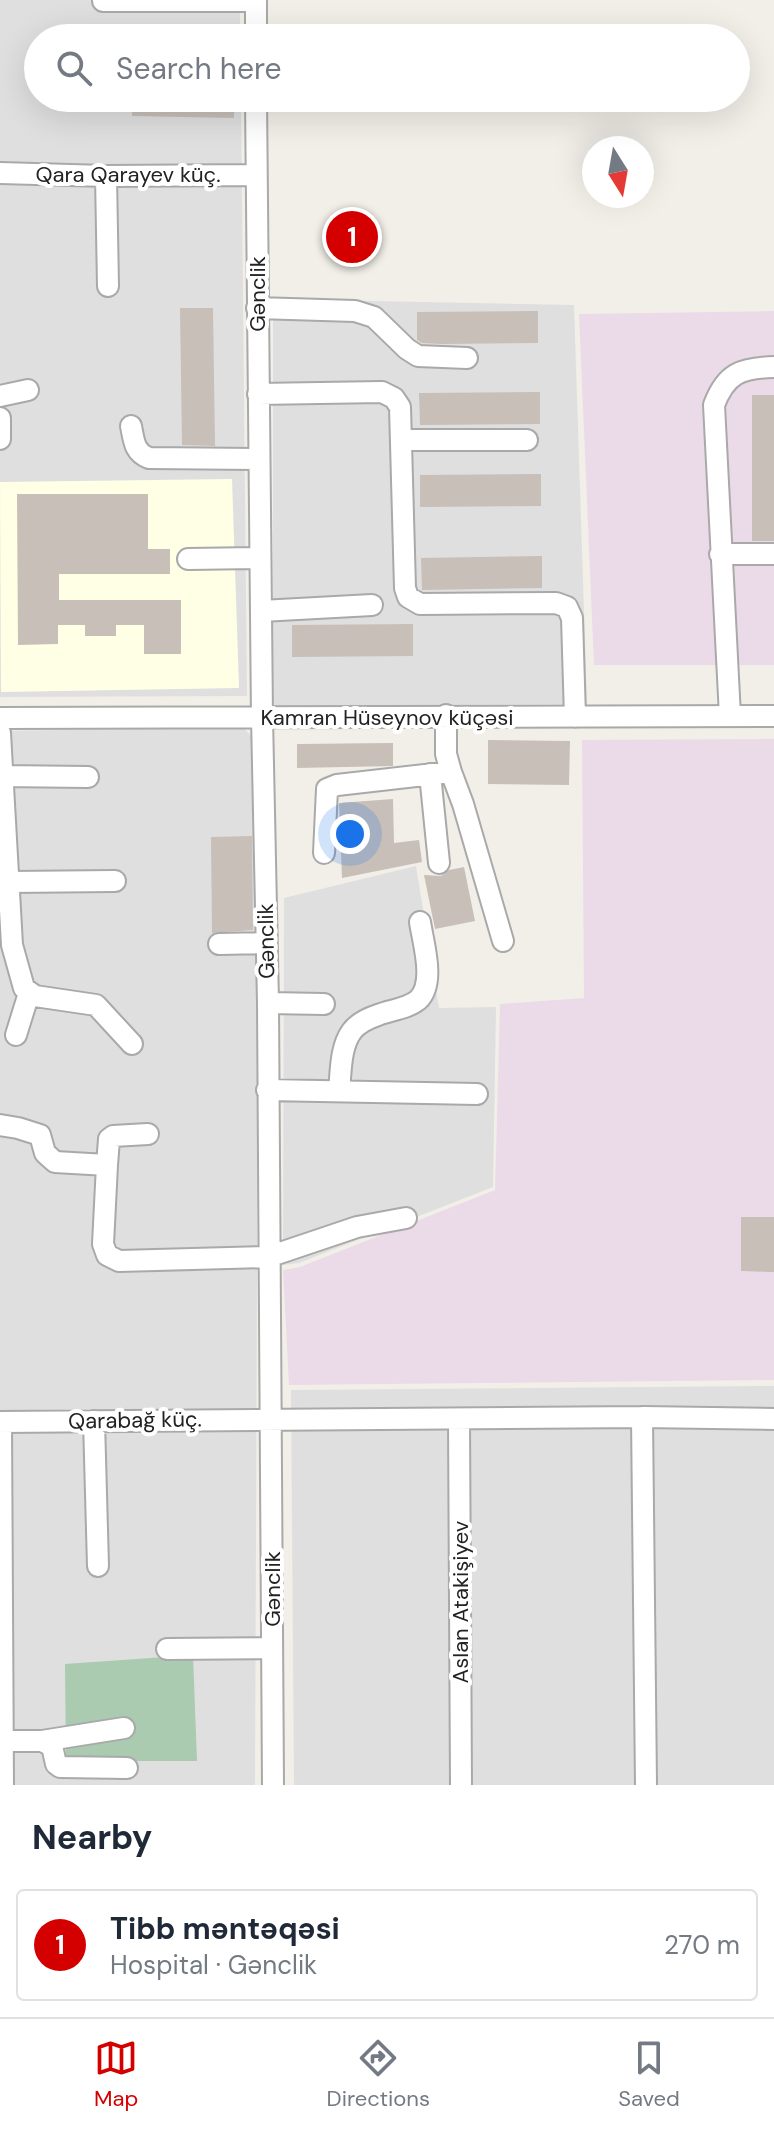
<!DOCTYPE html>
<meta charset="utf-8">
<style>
:root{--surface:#fff;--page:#f2f2f3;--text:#1f2937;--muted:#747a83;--line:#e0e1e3;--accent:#d40000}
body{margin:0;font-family:"DM Sans",sans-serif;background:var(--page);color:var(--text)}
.compass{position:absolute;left:582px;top:136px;width:72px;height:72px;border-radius:50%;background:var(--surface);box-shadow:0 8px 32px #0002;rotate:169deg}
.you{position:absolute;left:350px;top:834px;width:28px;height:28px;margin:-20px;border:6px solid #fff;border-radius:50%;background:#1a73e8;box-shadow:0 0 0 12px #1a73e833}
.badge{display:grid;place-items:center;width:52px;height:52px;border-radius:50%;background:var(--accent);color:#fff;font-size:26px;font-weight:700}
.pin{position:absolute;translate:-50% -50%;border:4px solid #fff;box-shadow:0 2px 8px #0006}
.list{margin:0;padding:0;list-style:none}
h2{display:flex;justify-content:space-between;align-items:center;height:104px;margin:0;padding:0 32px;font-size:34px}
h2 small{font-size:26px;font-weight:400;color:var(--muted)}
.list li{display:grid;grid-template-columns:52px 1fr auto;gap:24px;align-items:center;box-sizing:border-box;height:112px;margin:0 16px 16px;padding:0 16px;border:2px solid var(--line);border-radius:8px}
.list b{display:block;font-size:30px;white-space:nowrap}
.list p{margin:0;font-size:26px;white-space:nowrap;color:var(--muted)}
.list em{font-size:26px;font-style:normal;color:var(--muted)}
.icon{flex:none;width:44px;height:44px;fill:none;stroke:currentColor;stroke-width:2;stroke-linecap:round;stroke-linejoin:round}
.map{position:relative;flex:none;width:774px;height:1785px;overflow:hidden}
.search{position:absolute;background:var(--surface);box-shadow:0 8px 32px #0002;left:24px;right:24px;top:24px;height:88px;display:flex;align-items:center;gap:20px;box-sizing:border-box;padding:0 28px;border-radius:44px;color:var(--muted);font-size:30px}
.sheet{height:232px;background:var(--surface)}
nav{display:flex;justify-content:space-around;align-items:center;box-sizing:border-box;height:112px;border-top:2px solid var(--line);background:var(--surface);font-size:22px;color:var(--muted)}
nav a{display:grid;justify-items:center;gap:4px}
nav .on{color:var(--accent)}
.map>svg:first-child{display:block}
.residential{fill:#e0dfdf}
.industrial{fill:#ebdbe8}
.education{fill:#ffffe5}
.cemetery{fill:#aacbaf}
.building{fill:#c7bfb8}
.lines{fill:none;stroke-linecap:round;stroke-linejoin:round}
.minor-casing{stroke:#a9a9a9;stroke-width:24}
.minor{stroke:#fff;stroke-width:20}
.labels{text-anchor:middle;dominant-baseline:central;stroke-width:8;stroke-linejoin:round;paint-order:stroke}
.street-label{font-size:22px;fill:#222;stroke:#fff}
</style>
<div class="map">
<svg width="774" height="1785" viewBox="0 0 774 1785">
<rect width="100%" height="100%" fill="#f2efe9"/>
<path class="residential" d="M0 0H240V38H38V98H241L247 696 0 697Z
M273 299 574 305 587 704 273 706Z
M243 727 255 740 258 1028 255 1785H0V731Z
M416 866 439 1008 496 1007 493 1187 299 1263 283 1265 284 898Z
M774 1386V1785H294L291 1390Z"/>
<path class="industrial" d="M774 311V665H594L579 314Z
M774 739V1380L289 1385 283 1270 300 1267 495 1190 500 1004 584 998 582 740Z"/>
<path class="education" d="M232 479 239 688 1 692 0 482Z"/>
<path class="cemetery" d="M193 1655 197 1761H66L65 1664Z"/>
<path class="building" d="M132 98H234V118L132 116Z
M180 308H213L215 446 182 445Z
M538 311V343L441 344 422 343 417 340V312Z
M540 392V424L420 425 419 393Z
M752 395H774V541H752Z
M541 474V506L420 507V475Z
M17 494H148V549H170V574H59V600H181V654H144V625H116V636H85V625H58V644L18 645Z
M542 556V588L422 590 421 558Z
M413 624V656L292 657V625Z
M488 740 570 741 569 785 488 784Z
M393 743V766L297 768V744Z
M393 799 394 843 419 840 422 862 342 878 339 803Z
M252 836 253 930 212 933 211 837Z
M464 867 475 921 435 929 424 875 441 876 449 870Z
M741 1217H774V1272L741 1271Z"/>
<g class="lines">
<g class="minor-casing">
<path id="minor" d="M103 1H256
M256 38V0
M256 98 262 717 268 1003 273 1785
M0 173 106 176 256 175
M106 176 108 286
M257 308 355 311 374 317 407 349 418 356 467 358
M258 394 382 392 394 398 400 407 405 588 408 597 420 604 556 603 567 607 572 618 575 717
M0 396 28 390
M0 418V439
M131 426C134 441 134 452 149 458L258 459
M402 440H527
M720 554H774
M188 559 260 558
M261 611 372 605
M730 716 714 405C726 373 741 368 774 367
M0 718 774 716
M0 733 12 945 24 988 35 996 96 1005 132 1044
M451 772 463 804 503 941
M430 774 439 863
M2 776 88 777
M324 853 327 789 337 785 451 772 446 754V715
M10 882 115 881
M219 944 266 943
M268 1003 324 1004
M16 1035 29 993
M267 1090 477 1094
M339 1091C341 1072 340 1047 352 1031 358 1023 369 1018 378 1015 390 1010 407 1009 418 1000 436 983 423 943 420 922
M0 1125 18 1128 40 1135 45 1153 55 1162 107 1165 103 1244 107 1255 119 1261 268 1257 357 1227 406 1218
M107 1165 109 1139 113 1136 148 1134
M642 1417 646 1785
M459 1419 461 1785
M94 1421 98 1566
M0 1422 642 1417 774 1419
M1 1422 3 1785
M167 1649 272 1648
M2 1741H42L52 1746 56 1764 60 1767 127 1768
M42 1741 124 1728"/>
</g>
<use href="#minor" class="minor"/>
</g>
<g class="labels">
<g class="street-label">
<text x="128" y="174">Qara Qarayev küç.</text>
<text transform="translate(257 294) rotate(-90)">Gənclik</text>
<text x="387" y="717">Kamran Hüseynov küçəsi</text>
<text transform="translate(266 941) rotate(-91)">Gənclik</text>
<text transform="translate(135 1420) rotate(-1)">Qarabağ küç.</text>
<text transform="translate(272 1589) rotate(-90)">Gənclik</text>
<text transform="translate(460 1602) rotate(-90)">Aslan Atakişiyev</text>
</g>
</g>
</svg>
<svg class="compass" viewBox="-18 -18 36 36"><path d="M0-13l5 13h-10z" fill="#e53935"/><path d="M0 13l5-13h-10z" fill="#747a83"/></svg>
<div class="you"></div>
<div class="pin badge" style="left:352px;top:237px">1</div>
<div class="search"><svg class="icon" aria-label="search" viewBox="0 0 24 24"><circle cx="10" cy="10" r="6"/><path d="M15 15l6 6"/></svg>Search here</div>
</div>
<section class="sheet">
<h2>Nearby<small></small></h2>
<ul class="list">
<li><span class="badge">1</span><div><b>Tibb məntəqəsi</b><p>Hospital · Gənclik</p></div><em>270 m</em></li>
</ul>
</section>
<nav>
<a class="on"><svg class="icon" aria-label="map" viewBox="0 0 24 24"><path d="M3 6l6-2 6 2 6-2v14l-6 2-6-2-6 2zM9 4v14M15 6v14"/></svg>Map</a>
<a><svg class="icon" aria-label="directions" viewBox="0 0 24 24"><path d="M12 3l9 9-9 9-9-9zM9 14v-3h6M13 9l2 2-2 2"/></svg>Directions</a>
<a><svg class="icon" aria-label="saved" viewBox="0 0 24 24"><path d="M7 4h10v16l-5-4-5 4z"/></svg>Saved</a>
</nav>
